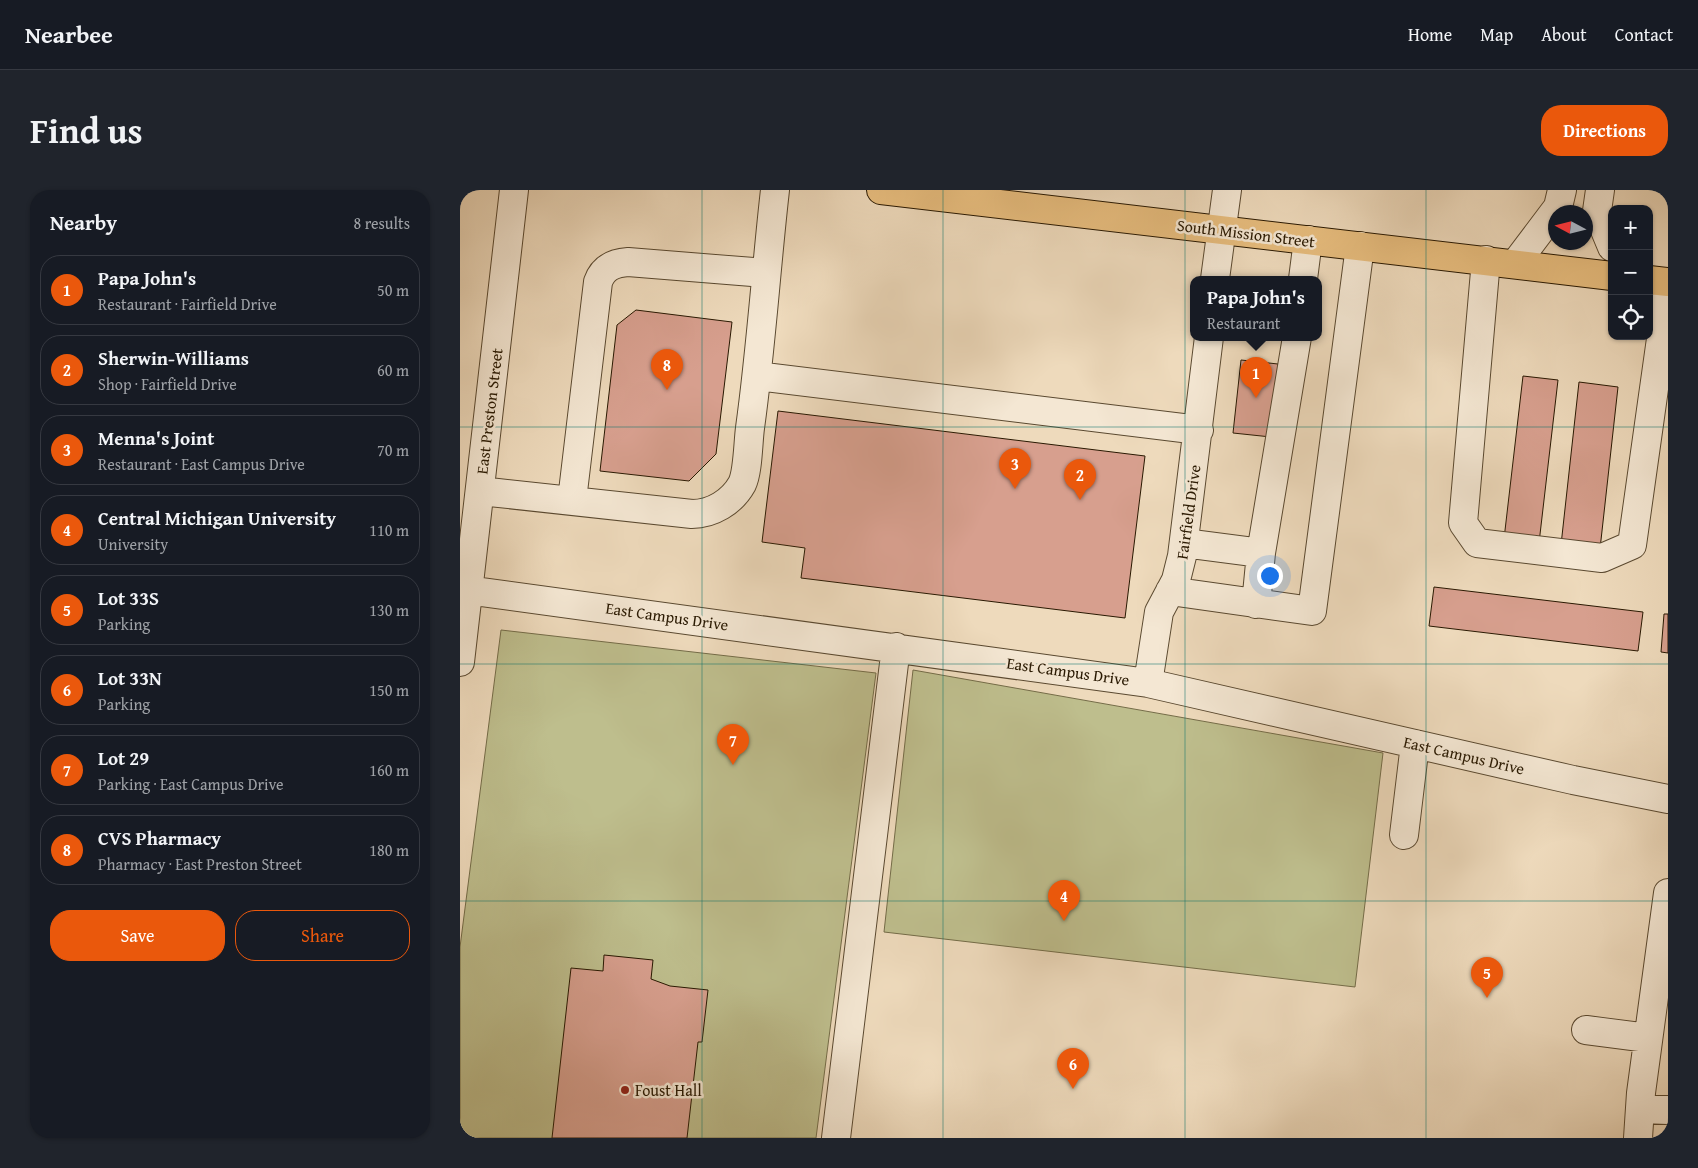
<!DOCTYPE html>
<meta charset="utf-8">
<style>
:root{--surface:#171b24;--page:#20242c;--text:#f1f3f6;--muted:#9ea1a6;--line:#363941;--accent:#ea580c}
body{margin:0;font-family:"Gentium Book Plus",serif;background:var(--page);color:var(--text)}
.controls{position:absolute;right:15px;top:15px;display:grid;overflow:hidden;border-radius:10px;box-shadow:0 1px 4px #0004}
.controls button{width:45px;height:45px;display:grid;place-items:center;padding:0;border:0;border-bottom:1px solid var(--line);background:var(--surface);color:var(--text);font:25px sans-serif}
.compass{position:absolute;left:1088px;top:15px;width:45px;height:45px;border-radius:50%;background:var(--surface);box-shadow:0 1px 4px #0004;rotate:277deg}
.you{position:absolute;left:809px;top:385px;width:18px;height:18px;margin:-12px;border:4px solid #fff;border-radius:50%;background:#1a73e8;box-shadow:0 0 0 8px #1a73e833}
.badge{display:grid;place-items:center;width:32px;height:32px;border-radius:50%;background:var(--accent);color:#fff;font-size:16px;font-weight:700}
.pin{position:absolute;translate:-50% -41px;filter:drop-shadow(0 1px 2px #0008)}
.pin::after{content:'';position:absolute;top:26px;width:18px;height:15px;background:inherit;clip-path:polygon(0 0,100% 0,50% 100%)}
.popup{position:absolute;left:730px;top:86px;width:132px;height:65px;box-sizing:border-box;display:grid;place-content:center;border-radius:10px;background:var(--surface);filter:drop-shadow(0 1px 4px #0005);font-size:16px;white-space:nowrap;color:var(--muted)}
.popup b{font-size:19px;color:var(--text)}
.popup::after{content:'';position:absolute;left:50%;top:100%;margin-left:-10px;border:10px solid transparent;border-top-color:var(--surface)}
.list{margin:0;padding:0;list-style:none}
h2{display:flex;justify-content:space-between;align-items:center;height:65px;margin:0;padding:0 20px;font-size:21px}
h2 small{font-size:16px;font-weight:400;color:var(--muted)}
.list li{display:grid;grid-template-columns:32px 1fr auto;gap:15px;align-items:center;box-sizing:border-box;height:70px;margin:0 10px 10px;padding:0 10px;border:1px solid var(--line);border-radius:20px}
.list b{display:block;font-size:19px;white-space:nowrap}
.list p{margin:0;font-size:16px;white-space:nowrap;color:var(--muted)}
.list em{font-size:16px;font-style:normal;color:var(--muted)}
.actions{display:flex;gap:10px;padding:15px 20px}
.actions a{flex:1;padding:11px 0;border:1px solid var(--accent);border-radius:20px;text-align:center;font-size:18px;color:var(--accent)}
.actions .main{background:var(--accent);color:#fff}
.icon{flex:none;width:28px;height:28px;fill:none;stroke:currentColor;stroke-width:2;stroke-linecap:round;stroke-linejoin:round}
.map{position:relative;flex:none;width:1208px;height:948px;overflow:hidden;border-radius:20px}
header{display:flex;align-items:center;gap:30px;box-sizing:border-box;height:70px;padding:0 25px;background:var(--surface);border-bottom:1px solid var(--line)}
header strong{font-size:24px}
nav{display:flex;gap:28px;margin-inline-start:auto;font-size:18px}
.intro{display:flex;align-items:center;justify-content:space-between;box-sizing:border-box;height:120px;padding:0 30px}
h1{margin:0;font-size:35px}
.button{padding:12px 22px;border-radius:20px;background:var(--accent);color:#fff;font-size:18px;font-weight:700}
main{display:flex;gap:30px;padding:0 30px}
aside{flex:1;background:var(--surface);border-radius:20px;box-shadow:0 1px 4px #0004}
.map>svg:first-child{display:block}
.green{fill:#bebe8d;stroke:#746c48}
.building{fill:#d79f8e;stroke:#291902}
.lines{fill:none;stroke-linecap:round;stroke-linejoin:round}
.minor-casing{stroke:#5a4930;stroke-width:30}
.major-casing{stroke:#291902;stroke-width:30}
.minor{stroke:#f4e7d3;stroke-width:28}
.major{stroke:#e7bd7e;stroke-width:28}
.grid{fill:none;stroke:#0f766e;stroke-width:1;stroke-opacity:0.55}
.poi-dot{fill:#8f2418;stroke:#f4e7d3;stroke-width:2}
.labels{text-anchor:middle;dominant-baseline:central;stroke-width:5;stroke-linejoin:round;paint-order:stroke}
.street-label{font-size:16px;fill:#291902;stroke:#f4e7d3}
.poi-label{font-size:16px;fill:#291902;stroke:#f4e7d3;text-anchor:start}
</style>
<header>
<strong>Nearbee</strong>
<nav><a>Home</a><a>Map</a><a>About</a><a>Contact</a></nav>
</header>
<div class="intro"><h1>Find us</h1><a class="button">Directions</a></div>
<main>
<aside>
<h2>Nearby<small>8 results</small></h2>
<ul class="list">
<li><span class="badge">1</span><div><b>Papa John's</b><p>Restaurant · Fairfield Drive</p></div><em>50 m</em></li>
<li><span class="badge">2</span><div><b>Sherwin-Williams</b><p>Shop · Fairfield Drive</p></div><em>60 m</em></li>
<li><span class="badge">3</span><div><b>Menna's Joint</b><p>Restaurant · East Campus Drive</p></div><em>70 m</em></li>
<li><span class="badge">4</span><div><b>Central Michigan University</b><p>University</p></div><em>110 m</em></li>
<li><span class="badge">5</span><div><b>Lot 33S</b><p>Parking</p></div><em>130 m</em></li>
<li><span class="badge">6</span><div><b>Lot 33N</b><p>Parking</p></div><em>150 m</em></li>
<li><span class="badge">7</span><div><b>Lot 29</b><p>Parking · East Campus Drive</p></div><em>160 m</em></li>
<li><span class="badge">8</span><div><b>CVS Pharmacy</b><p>Pharmacy · East Preston Street</p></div><em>180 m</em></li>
</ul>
<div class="actions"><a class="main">Save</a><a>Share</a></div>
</aside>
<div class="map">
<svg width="1208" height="948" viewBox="0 0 1208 948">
<rect width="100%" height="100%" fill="#eedabc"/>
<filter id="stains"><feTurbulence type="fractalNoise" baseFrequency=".004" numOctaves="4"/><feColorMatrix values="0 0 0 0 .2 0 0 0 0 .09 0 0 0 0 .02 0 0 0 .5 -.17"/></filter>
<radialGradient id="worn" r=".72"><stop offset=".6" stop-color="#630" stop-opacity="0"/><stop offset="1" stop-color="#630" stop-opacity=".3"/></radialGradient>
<path class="green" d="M41 440 416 483 356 948H0V757Z
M453 480 923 563 895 797 424 742Z"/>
<path class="building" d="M176 120 272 132 256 264 229 291 140 281 157 135Z
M781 170 818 174 811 247 773 243Z
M1063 186 1098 190 1079 353 1044 349Z
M1119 192 1158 197 1140 359 1101 355Z
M318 221 685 266 665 428 341 388 345 358 302 352Z
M974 397 1183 422 1178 461 969 436Z
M1204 424H1208V463L1201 462Z
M144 765 193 770 191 789 210 796 248 800 242 852H238L227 948H92L111 778 143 781Z"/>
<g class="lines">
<g class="minor-casing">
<path id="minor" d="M1140 0 1137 21 1152 57
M1026 70 1003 333 1017 353 1142 368 1172 355 1208 99
M1055 74 1098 17 1102 0
M755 89 767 0
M843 89 848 50
M297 186 739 240
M20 301 232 324C252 324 272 312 282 294 288 282 288 253 290 238 301 159 306 79 315 0
M112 310 138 92C143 78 153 73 168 72L305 83
M724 353 801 363
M0 399 688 493 1113 590 1208 609
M710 401 852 421 900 56
M796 414 801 363 837 147
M0 472 54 0
M688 493 699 422 716 390 722 366 749 147
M944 645 955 554
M1126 840 1188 848
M1180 919 1208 920
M376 948 436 457
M1178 948 1181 903 1208 703"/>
</g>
<g class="major-casing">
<path id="major" d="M421 0 1152 86
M1189 90 1208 92"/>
</g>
<use href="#minor" class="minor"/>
<use href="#major" class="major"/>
</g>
<path class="grid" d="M242 0V948M483 0V948M725 0V948M966 0V948M0 237H1208M0 474H1208M0 711H1208"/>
<circle class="poi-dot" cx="165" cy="900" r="5"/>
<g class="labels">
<g class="street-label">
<text transform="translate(786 43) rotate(7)">South Mission Street</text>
<text transform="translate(29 221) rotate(-83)">East Preston Street</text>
<text transform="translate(728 322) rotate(-82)">Fairfield Drive</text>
<text transform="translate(207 426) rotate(8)">East Campus Drive</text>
<text transform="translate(608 481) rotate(8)">East Campus Drive</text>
<text transform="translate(1004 565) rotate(13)">East Campus Drive</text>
</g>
<g class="poi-label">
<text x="175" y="900">Foust Hall</text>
</g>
</g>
<rect width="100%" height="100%" filter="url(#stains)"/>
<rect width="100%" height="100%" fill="url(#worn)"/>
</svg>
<div class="controls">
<button>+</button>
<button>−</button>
<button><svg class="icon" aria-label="locate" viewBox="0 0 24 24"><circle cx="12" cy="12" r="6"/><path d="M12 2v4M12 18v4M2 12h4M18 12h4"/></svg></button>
</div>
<svg class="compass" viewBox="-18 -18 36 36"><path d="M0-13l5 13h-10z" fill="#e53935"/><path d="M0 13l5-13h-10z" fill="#9ea1a6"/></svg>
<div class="you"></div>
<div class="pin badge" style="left:796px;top:208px">1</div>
<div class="popup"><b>Papa John's</b>Restaurant</div>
<div class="pin badge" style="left:620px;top:310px">2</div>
<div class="pin badge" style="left:555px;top:299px">3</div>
<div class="pin badge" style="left:604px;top:731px">4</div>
<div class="pin badge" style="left:1027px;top:808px">5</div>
<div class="pin badge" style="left:613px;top:899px">6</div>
<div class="pin badge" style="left:273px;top:575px">7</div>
<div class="pin badge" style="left:207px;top:200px">8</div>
</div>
</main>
